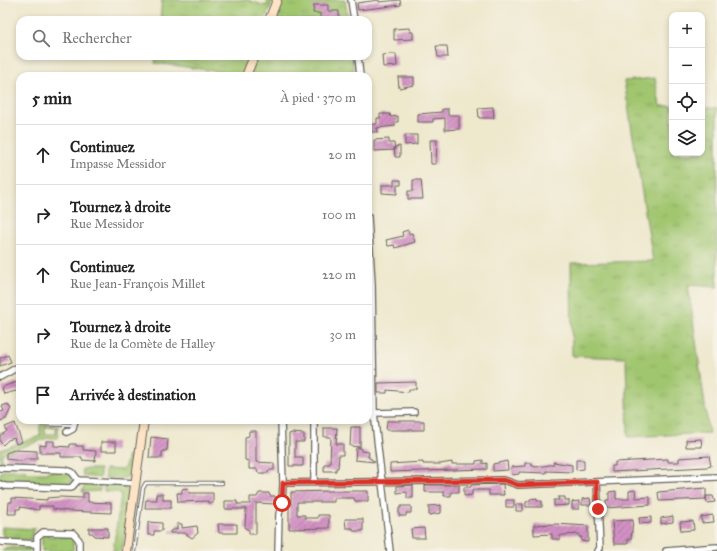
<!DOCTYPE html>
<html lang="fr">
<meta charset="utf-8">
<style>
:root{--surface:#fff;--page:#f2f2f2;--text:#222;--muted:#767676;--line:#e0e0e0}
body{margin:0;font-family:"IM FELL Great Primer",serif;background:var(--page);color:var(--text)}
.controls{position:absolute;right:12px;top:12px;display:grid;overflow:hidden;border-radius:8px;box-shadow:0 2px 6px #0003}
.controls button{width:36px;height:36px;display:grid;place-items:center;padding:0;border:0;border-bottom:1px solid var(--line);background:var(--surface);color:var(--text);font:20px sans-serif}
.stop{position:absolute;width:12px;height:12px;margin:-9px;border:3px solid #d93025;border-radius:50%;background:#fff}
.stop.end{background:#d93025;border-color:#fff;box-shadow:0 1px 4px #0008}
.list{margin:0;padding:0;list-style:none}
h2{display:flex;justify-content:space-between;align-items:center;height:52px;margin:0;padding:0 16px;font-size:17px}
h2 small{font-size:13px;font-weight:400;color:var(--muted)}
.list li{display:grid;grid-template-columns:26px 1fr auto;gap:12px;align-items:center;box-sizing:border-box;height:60px;padding:0 16px;border-top:1px solid var(--line)}
.list b{display:block;font-size:15px;white-space:nowrap}
.list p{margin:0;font-size:13px;white-space:nowrap;color:var(--muted)}
.list em{font-size:13px;font-style:normal;color:var(--muted)}
.icon{flex:none;width:22px;height:22px;fill:none;stroke:currentColor;stroke-width:2;stroke-linecap:round;stroke-linejoin:round}
.map{position:relative;flex:none;width:717px;height:551px;overflow:hidden}
.search{position:absolute;background:var(--surface);box-shadow:0 2px 6px #0003;left:16px;top:16px;width:356px;height:44px;display:flex;align-items:center;gap:10px;box-sizing:border-box;padding:0 14px;border-radius:12px;color:var(--muted);font-size:15px}
.panel{position:absolute;background:var(--surface);box-shadow:0 2px 6px #0003;left:16px;top:72px;width:356px;height:352px;border-radius:12px}
.map>svg:first-child{display:block}
.grass{fill:url(#grass-tufts);stroke:#5e7146}
.building{fill:url(#building-hatch)}
.lines{fill:none;stroke-linecap:round;stroke-linejoin:round}
.lane-casing{stroke:#66635a;stroke-width:4.5}
.street-casing{stroke:#66635a;stroke-width:8}
.secondary-casing{stroke:#66635a;stroke-width:10}
.lane{stroke:#fff;stroke-width:2.5}
.street{stroke:#fff;stroke-width:5.5}
.secondary{stroke:#fee4c6;stroke-width:8}
.route{stroke:#d93025;stroke-width:5}
</style>
<div class="map">
<svg width="717" height="551" viewBox="0 0 717 551">
<defs>
<pattern id="grass-tufts" width="24" height="20" patternUnits="userSpaceOnUse"><rect width="24" height="20" fill="#a1c670"/><path d="M3 7l-1-3M5 7V3M7 7l1-3M15 17l-1-3M17 17v-4M19 17l1-3" fill="none" stroke="#8aaa60"/></pattern>
<pattern id="building-hatch" width="6" height="6" patternUnits="userSpaceOnUse"><rect width="6" height="6" fill="#d391c4"/><path d="M-1 1l2-2M0 6l6-6M5 7l2-2" fill="none" stroke="#aa769e"/></pattern>
</defs>
<rect width="100%" height="100%" fill="#f7f3e8"/>
<filter id="ink" filterUnits="userSpaceOnUse"><feTurbulence type="fractalNoise" baseFrequency=".025" numOctaves="2"/><feDisplacementMap in="SourceGraphic" scale="8" xChannelSelector="R" yChannelSelector="G"/><feConvolveMatrix kernelMatrix="1 2 1 2 8 2 1 2 1" color-interpolation-filters="sRGB"/></filter>
<filter id="wash" filterUnits="userSpaceOnUse"><feTurbulence type="fractalNoise" baseFrequency=".012" numOctaves="4" result="noise"/><feDisplacementMap in="SourceGraphic" scale="16" xChannelSelector="R" yChannelSelector="G"/><feGaussianBlur stdDeviation="0.9" result="paint"/><feColorMatrix in="noise" values="0 0 0 0 0 0 0 0 0 0 0 0 0 0 0 0 0 1.4 0 .05"/><feComposite in="paint" operator="in"/></filter>
<g filter="url(#wash)">
<rect width="100%" height="100%" fill="#eee8cd"/>
<path class="grass" d="M162 0H247L266 6 268 0H273L265 20H160Z
M280 0H345L348 20H273Z
M156 56H250L242 76H231V73L155 63Z
M258 56H352L354 76H250Z
M655 78 660 106H672V153H702V108H717V287L688 285 709 433 628 437 626 358 572 356 571 263 653 261 624 81Z
M40 425H55L54 427H45V434H56V427L58 425V438H48L2 454V464H0V450L40 436Z
M128 455 135 456C131 481 130 479 105 478V469L122 470 125 466Z
M82 469H100V478L83 476Z
M4 470H25L26 473H47L48 471 67 472 72 477V481L67 486 47 485V482L3 483 0 479V473Z
M85 484H100V491L82 492Z
M104 485 124 486 126 490 131 492 122 551H113L121 495 119 492 104 491Z
M2 527 35 529 30 537 32 540 4 538 2 533Z
M48 533V536L69 537V534H71L76 539 73 540V551H42V537Z
M7 547 31 548H32L30 551H1Z"/>
<g id="blocks">
<path class="building" d="M379 0V2L400 0 401 5 358 10 357 3Z
M314 5H328V11H339V20H320V13H313Z
M409 28 410 32H413V39L394 40V29Z
M436 46H447L448 57H438Z
M396 54 397 66 383 67 382 55Z
M398 77H414V85L399 88Z
M493 107 494 118H479L478 108Z
M442 109H448V115H459V129L445 130V118L433 119V122H418V114L442 112Z
M380 114H390L391 117 398 116V122H395V126L377 128 378 132H369L368 124H377V118H380Z
M405 135H417V144L405 145Z
M389 139V143H394L395 150 374 151V140Z
M430 140H437L436 164H431Z
M400 146V157H395L394 147Z
M394 180H401V185H397V194L382 193V185H394Z
M413 180H421L423 199H408V191H413Z
M408 230 409 234 412 233 415 242 395 248 394 245 388 246 386 240 403 236 402 232Z
M8 355 11 362 0 366V358Z
M17 382 20 390 4 394 2 388 5 386Z
M416 382V389H409V392L387 390V393H378V383Z
M8 404 10 408H11L6 419 0 421V412L4 411 2 406Z
M387 421H424V430H386Z
M15 423 22 442 16 444 14 438 8 440 3 445 0 442V436L7 431 5 427Z
M351 427H360V447L350 446Z
M324 428H337L336 444H343V455H339L338 468H336V471H324V464H330L331 437H324Z
M249 431H256V462L274 463V470H269L268 473H258L257 469H249V461L245 460V437L249 436Z
M292 433 304 434V442H295V457H303V466H289V434Z
M151 437 168 439 167 450 162 452V458H149Z
M701 439 702 447H686V440Z
M46 441H54V446L70 447V444H76V446H83V450L96 451 95 461 82 460V457H61V453H40V445L46 446Z
M101 442H116V451H101Z
M356 448H361V451L369 452 368 457 375 462 355 460Z
M14 450 37 451V459H26L22 461 6 459V453Z
M709 456 711 466 707 467 612 472V466H615V462L668 459V462H679V458Z
M483 460V464L487 463V469L390 472V464L423 462V464H440L452 462V464H476V461Z
M576 460H584V469L576 470Z
M507 461 508 470 493 471V464Z
M553 462 572 465V472L546 471V473L519 472V474L512 475 511 467 525 466V463H532V466L537 467 549 465H554Z
M413 485V498H407V492L397 493V486Z
M425 485H459V492H451V496H444V492H425Z
M471 485 503 484 504 495H489V490H472V495L464 496V487H471Z
M188 488 189 493H213V503H208V501L178 502 177 493H182V489Z
M706 488V499L659 501 658 492Z
M635 490 636 498 650 497V505L606 508V500H609V492L616 491V499H629V491Z
M330 491H368V501H355L354 498H334V502H297V515H305V518H318V515H329V528L289 529V505H291V492Z
M83 493H88V502L111 503V513L68 511 53 509V506H39V510L20 507V509H16V514H8L9 502H12V498L47 500V498L59 497 83 498Z
M259 493H269L270 496H275V504L256 503V534H249V530L245 528 246 509H225V501H237V504H250V497H257Z
M156 494H163V500H171V508H145L146 500H157Z
M706 496H713L715 502 707 503Z
M558 497H565V500H569V505L554 506V500H559Z
M537 498V501H542V507H526V502L530 501V499Z
M590 498 591 505H582V499Z
M506 500H514V507H506Z
M579 501V509H572V502Z
M516 504H523V511H516Z
M441 505V513L429 515V506Z
M401 506H411V513H406V516H399V508H401Z
M713 515 714 522 702 523 701 517Z
M673 516V522L661 524V518Z
M651 517V523L640 524 639 518Z
M345 519H363V531H353V528H346Z
M633 520 631 539H628V544H614L612 521Z
M693 521 694 530 681 531 680 522Z
M148 522 162 523V531H154V535H148Z
M177 524H182V528L197 526 198 533 192 538 185 533H170V531L177 529Z
M218 524H237V533H219Z
M556 524 588 526V542L581 541 582 537H579V534L563 535 560 536V539H552V534L534 535V525Z
M89 528H108V537L95 536 92 533H89Z
M424 528 425 538H412L411 529Z"/>
</g>
</g>
<g filter="url(#ink)">
<use href="#blocks" fill-opacity="0" stroke="#66635a" stroke-width="1"/>
<g class="lines">
<g class="lane-casing">
<path id="lane" d="M41 424 74 425
M134 551 143 488 146 483H222"/>
</g>
<g class="street-casing">
<path id="street" d="M351 0 354 20
M358 56 360 76
M368 217 372 284 374 413 390 551
M0 377 20 366
M374 413 414 412
M67 432 73 429 75 420
M0 468 66 470 72 472 78 480
M78 480 136 483
M597 482 600 548 598 551
M283 483 504 480 518 485 717 477
M314 483V420
M0 484 5 486 71 488 78 480
M0 542 36 544
M37 551V537L43 532 73 533 79 540V551
M278 551 279 514 282 503 283 483 281 420
M666 551 717 547"/>
</g>
<g class="secondary-casing">
<path id="secondary" d="M269 20 277 0
M246 76 254 56
M126 551 144 420"/>
</g>
<use href="#lane" class="lane"/>
<use href="#street" class="street"/>
<use href="#secondary" class="secondary"/>
</g>
</g>
<g class="lines" filter="url(#ink)">
<path class="route" d="M282 503 283 483 504 480 518 485 597 482 598 509"/>
</g>
</svg>
<div class="controls">
<button>+</button>
<button>−</button>
<button><svg class="icon" aria-label="locate" viewBox="0 0 24 24"><circle cx="12" cy="12" r="6"/><path d="M12 2v4M12 18v4M2 12h4M18 12h4"/></svg></button>
<button><svg class="icon" aria-label="layers" viewBox="0 0 24 24"><path d="M12 4l9 5-9 5-9-5zM3 14l9 5 9-5"/></svg></button>
</div>
<div class="stop" style="left:282px;top:503px"></div>
<div class="stop end" style="left:598px;top:509px"></div>
<div class="search"><svg class="icon" aria-label="search" viewBox="0 0 24 24"><circle cx="10" cy="10" r="6"/><path d="M15 15l6 6"/></svg>Rechercher</div>
<section class="panel">
<h2>5 min<small>À pied · 370 m</small></h2>
<ul class="list">
<li><svg class="icon" aria-label="ahead" viewBox="0 0 24 24"><path d="M12 20V5M6 11l6-6 6 6"/></svg><div><b>Continuez</b><p>Impasse Messidor</p></div><em>20 m</em></li>
<li><svg class="icon" aria-label="right" viewBox="0 0 24 24"><path d="M7 20v-9h11M14 6l5 5-5 5"/></svg><div><b>Tournez à droite</b><p>Rue Messidor</p></div><em>100 m</em></li>
<li><svg class="icon" aria-label="ahead" viewBox="0 0 24 24"><path d="M12 20V5M6 11l6-6 6 6"/></svg><div><b>Continuez</b><p>Rue Jean-François Millet</p></div><em>220 m</em></li>
<li><svg class="icon" aria-label="right" viewBox="0 0 24 24"><path d="M7 20v-9h11M14 6l5 5-5 5"/></svg><div><b>Tournez à droite</b><p>Rue de la Comète de Halley</p></div><em>30 m</em></li>
<li><svg class="icon" aria-label="arrive" viewBox="0 0 24 24"><path d="M6 21V4h12l-3 4 3 4H6"/></svg><div><b>Arrivée à destination</b></div></li>
</ul>
</section>
</div>
